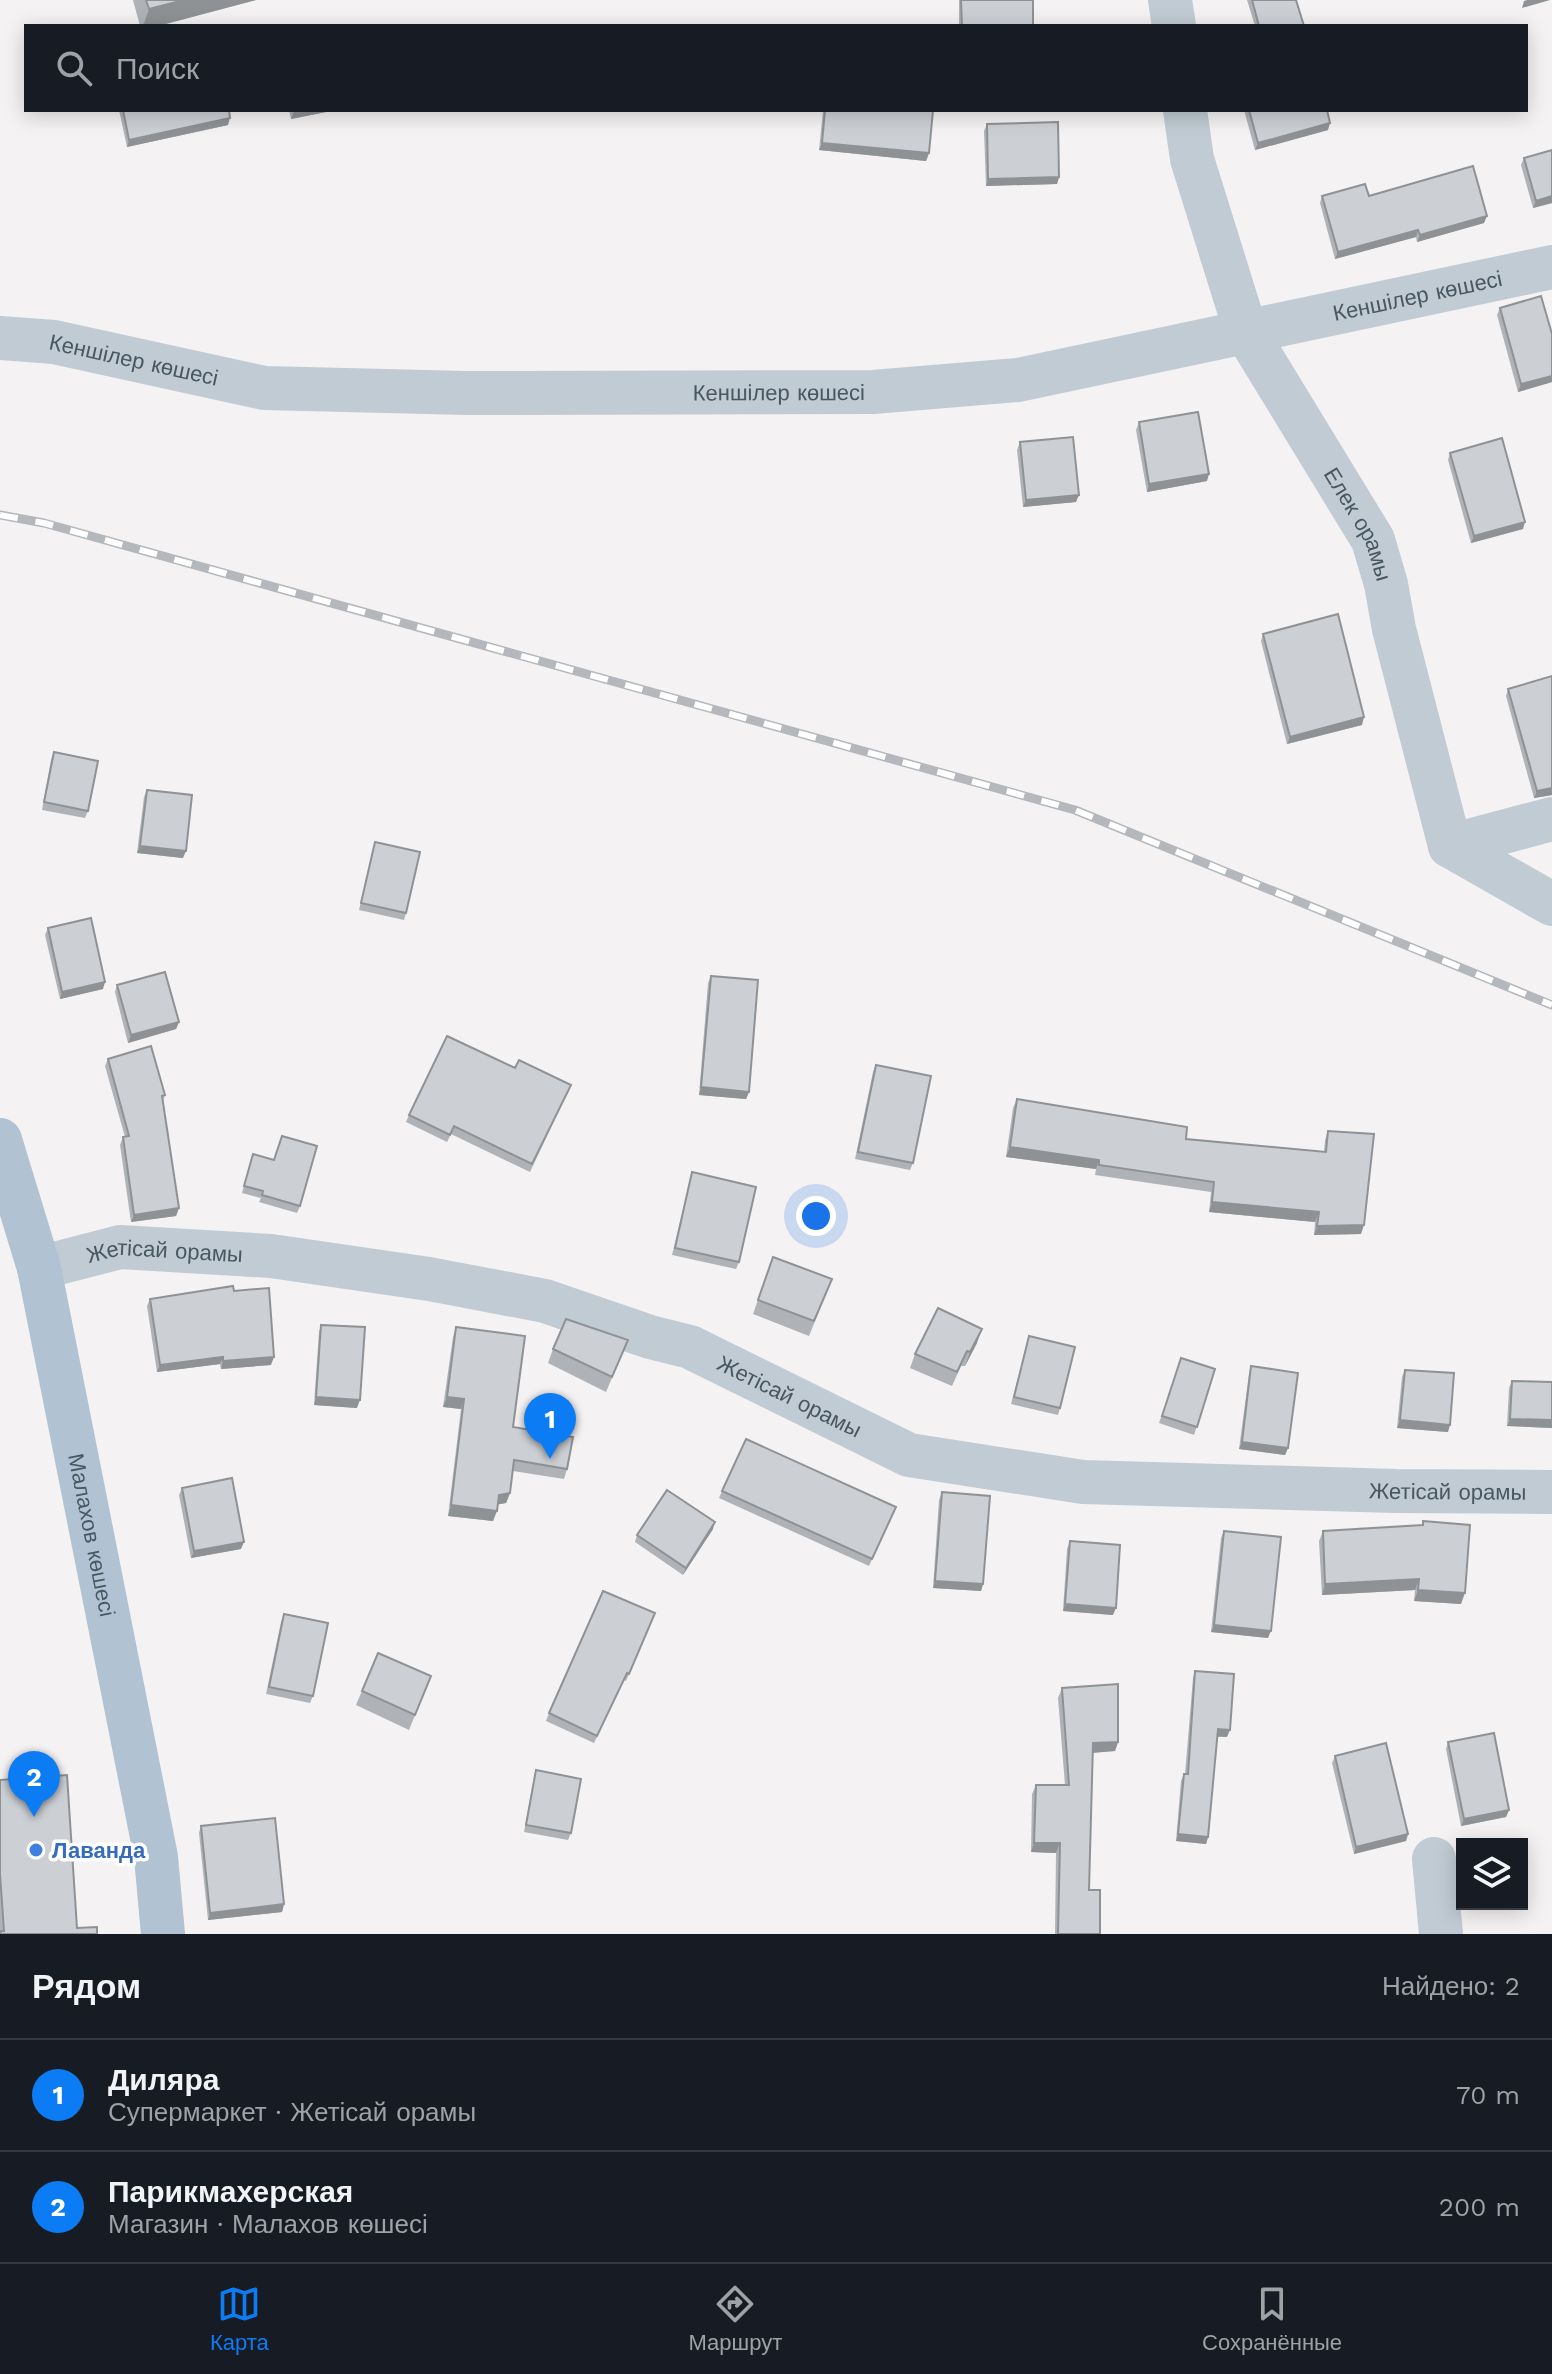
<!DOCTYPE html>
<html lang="ru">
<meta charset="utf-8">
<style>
:root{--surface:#171b24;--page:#20242c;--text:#f1f3f6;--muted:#9ea1a6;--line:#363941;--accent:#0c7cf5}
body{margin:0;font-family:"Work Sans",sans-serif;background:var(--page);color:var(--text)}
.controls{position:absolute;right:24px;bottom:24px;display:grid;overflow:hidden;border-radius:0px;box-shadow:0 4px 20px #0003}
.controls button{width:72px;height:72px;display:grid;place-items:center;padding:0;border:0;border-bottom:2px solid var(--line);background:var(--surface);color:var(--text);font:40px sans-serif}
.you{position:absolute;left:816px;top:1216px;width:28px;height:28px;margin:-20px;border:6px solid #fff;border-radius:50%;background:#1a73e8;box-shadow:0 0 0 12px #1a73e833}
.badge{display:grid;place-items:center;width:52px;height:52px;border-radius:50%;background:var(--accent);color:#fff;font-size:26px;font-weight:700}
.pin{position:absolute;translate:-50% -66px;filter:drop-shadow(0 2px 4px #0008)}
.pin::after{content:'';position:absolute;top:42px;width:28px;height:24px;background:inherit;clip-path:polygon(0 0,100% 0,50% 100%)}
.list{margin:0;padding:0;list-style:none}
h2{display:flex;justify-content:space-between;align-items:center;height:104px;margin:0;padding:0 32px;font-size:34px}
h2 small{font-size:26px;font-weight:400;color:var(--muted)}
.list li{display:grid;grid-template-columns:52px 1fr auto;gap:24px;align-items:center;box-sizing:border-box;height:112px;padding:0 32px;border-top:2px solid var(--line)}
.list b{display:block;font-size:30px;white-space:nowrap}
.list p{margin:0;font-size:26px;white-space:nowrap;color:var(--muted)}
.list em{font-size:26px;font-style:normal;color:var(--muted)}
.icon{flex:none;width:44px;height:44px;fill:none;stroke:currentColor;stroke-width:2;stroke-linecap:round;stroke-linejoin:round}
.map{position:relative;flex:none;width:1552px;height:1934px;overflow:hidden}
.search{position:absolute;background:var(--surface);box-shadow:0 4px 20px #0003;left:24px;right:24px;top:24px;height:88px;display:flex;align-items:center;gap:20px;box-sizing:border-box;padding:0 28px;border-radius:0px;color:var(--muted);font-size:30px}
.sheet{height:328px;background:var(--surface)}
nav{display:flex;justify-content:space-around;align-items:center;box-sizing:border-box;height:112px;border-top:2px solid var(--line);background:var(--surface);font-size:22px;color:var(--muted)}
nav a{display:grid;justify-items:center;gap:4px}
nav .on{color:var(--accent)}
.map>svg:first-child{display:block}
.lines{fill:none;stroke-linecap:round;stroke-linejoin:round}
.minor{stroke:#c0cbd3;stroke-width:44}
.major{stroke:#b1c3d3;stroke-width:44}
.rail-casing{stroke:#b4b8bd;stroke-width:9}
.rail{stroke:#fff;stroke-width:6;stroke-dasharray:18;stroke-linecap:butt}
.wall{fill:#afb3b7}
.shaded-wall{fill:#8f9295}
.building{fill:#ccd0d5;stroke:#8f9295;stroke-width:2}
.shop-dot{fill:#3f7fe0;stroke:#fff;stroke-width:3}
.labels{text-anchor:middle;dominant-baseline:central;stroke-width:7;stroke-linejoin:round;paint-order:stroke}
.street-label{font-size:22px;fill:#485762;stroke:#fff}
.shop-label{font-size:22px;font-weight:bold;fill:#366cbe;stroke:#fff;text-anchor:start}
</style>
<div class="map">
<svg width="1552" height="1934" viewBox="0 0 1552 1934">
<rect width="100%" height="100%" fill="#f5f2f3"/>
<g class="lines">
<g class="minor">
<path d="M1170 0 1174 26"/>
<path id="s1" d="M1185 110 1192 159 1246 332 1373 540 1386 584 1394 629 1450 846 1552 904"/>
<path id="s2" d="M0 338 54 342 264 388 467 393 873 392 1018 380 1552 267"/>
<path d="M1450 846 1552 819"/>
<path id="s3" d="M39 1268 120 1247 271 1256 429 1279 545 1301 650 1337 690 1347 909 1455 1083 1482 1396 1491 1552 1492"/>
<path d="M1434 1859 1441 1934"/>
</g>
<path class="major" id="s4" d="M0 1140 39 1268 156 1857 163 1934"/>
<g class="rail-casing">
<path id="rail" d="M0 515 44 523 1075 810 1552 1005"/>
</g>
<use href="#rail" class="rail"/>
</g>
<path class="wall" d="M133 0H256L158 26H140Z
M959 0H961L1033 26H959Z
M1247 0H1296L1304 26H1255Z
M119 110H229L228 125 127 147Z
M289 110H336L291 119Z
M823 110H933L929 153 926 161 819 150Z
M1244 110H1327L1328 130 1255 150Z
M987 124 1059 177 1057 184 986 186 984 131Z
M1524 158 1552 203 1533 208 1521 165Z
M1322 196 1484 223 1417 242 1416 237 1335 259 1320 203Z
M1500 308 1552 334V382L1518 392 1497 315Z
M1139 422 1207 481 1147 492 1136 430Z
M1020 442 1076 502 1023 507 1017 450Z
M1450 453 1523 529 1471 543 1448 460Z
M1263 634 1362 725 1287 744 1261 641Z
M1508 689 1552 795 1534 798 1506 696Z
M54 752 88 811 85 818 42 810 51 760Z
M147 790 183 858 137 853 144 797Z
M375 842 406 913 404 920 359 910Z
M48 928 103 989 60 999 45 935Z
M711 976 749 1092 746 1099 699 1095 708 983Z
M117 985 179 1022 176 1029 128 1043 115 992Z
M108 1059 165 1095 163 1101 179 1208 176 1216 131 1222 120 1145 123 1137H125L105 1066Z
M876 1065 913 1163 910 1170 855 1159 873 1072Z
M515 1068 571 1085 530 1172 451 1134 447 1142 406 1122 409 1115Z
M1017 1099 1186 1139 1324 1152 1325 1140 1328 1131 1361 1234 1314 1235 1315 1222 1209 1212 1211 1192 1095 1175 1096 1169 1006 1157 1013 1108Z
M253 1154 300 1206 297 1213 259 1202 261 1198 242 1193Z
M692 1172 739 1262 736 1269 672 1255Z
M773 1257 832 1279 809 1336 753 1314Z
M234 1291 271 1365 221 1369 220 1364 157 1372 147 1306 150 1299Z
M321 1325 357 1408 314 1405 319 1332Z
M456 1327 513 1427 567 1469 564 1479 513 1471 510 1493 506 1503 498 1504 493 1521 448 1516 461 1409 443 1407 453 1337Z
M1029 1336 1060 1408 1058 1415 1011 1404Z
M628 1340 606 1392 548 1363 553 1349Z
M977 1343 965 1366H961L952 1386 910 1368 915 1354Z
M1181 1358 1215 1369 1194 1435 1159 1423Z
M1251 1366 1288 1448 1285 1455 1239 1449 1249 1374Z
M1405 1370 1448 1432 1397 1428 1402 1377Z
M1512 1381 1552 1382V1428L1507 1426 1509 1388Z
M182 1488 241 1549 191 1558 179 1495Z
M722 1491 893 1514 869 1566 719 1498Z
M942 1492 983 1584 981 1591 933 1588 939 1500Z
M1423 1521 1461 1604 1414 1601 1415 1590 1322 1595 1319 1541 1323 1531 1422 1525Z
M713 1529 683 1575 635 1542 637 1535Z
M1224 1531 1268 1638 1211 1632 1221 1538Z
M1070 1541 1113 1615 1063 1611 1067 1549Z
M655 1613 626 1681 624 1680 594 1743 546 1721 549 1713Z
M284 1614 313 1696 310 1703 266 1694 281 1622Z
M1195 1671 1227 1737H1217L1208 1837 1206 1844 1176 1841 1181 1781 1184 1774H1185L1193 1678Z
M1062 1688 1118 1742 1115 1751 1092 1753 1089 1890 1100 1934H1055L1056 1853 1031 1852 1032 1794 1036 1785H1065L1058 1698Z
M362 1691H425L409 1730 356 1705Z
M1448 1742 1509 1810 1506 1817 1461 1826 1446 1749Z
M1335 1756 1408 1834 1406 1841 1354 1854 1332 1763Z
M536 1770 571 1833 568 1840 524 1832 534 1777Z
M0 1780 77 1928 97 1934H0Z
M201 1826 284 1904 282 1912 208 1920 199 1833Z"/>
<path class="shaded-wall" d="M184 0H256L158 26H143L149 9Z
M1527 0H1550L1522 8 1524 1Z
M304 110H336L291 119 294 112Z
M230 118 228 125 127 147 129 140Z
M1330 123 1328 130 1255 150 1258 143Z
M822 143 929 153 926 161 819 150Z
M1059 177 1057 184 986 186 988 179Z
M1552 196V203L1533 208 1536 201Z
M1487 216 1484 223 1417 242 1420 235Z
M1418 230 1416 237 1335 259 1338 252Z
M1552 376V382L1518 392 1521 384Z
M1209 474 1207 481 1147 492 1149 484Z
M1079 495 1076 502 1023 507 1026 500Z
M1525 522 1523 529 1471 543 1474 536Z
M1364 717 1362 725 1287 744 1290 737Z
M1552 788V795L1534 798 1537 791Z
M140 846 186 851 183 858 137 853Z
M105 982 103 989 60 999 62 992Z
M179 1022 176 1029 128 1043 131 1035Z
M701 1087 749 1092 746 1099 699 1095Z
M1010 1147 1099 1160 1096 1169 1006 1157Z
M1212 1202 1319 1212 1315 1222 1209 1212Z
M179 1208 176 1216 131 1222 134 1215Z
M1364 1225 1361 1234 1314 1235 1317 1226Z
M982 1329 977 1343 965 1366 970 1352Z
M223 1357 220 1364 157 1372 160 1365Z
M274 1357 271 1365 221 1369 223 1361Z
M316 1397 360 1400 357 1408 314 1405Z
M447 1397 464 1399 461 1409 443 1407Z
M1510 1419 1552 1420V1428L1507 1426Z
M1400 1420 1450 1425 1448 1432 1397 1428Z
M1242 1442 1288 1448 1285 1455 1239 1449Z
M510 1493 506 1503 495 1505 499 1495Z
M451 1505 497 1511 493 1521 448 1516Z
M715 1522 713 1529 683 1575 686 1568Z
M244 1542 241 1549 191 1558 194 1551Z
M1419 1579 1415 1590 1322 1595 1325 1584Z
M935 1581 983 1584 981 1591 933 1588Z
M1418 1590 1465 1593 1461 1604 1414 1601Z
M1065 1604 1116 1608 1113 1615 1063 1611Z
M1214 1625 1271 1631 1268 1638 1211 1632Z
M1218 1729 1230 1730 1227 1737 1215 1736Z
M1118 1742 1115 1751 1089 1753 1093 1743Z
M1509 1810 1506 1817 1461 1826 1464 1819Z
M1178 1834 1208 1837 1206 1844 1176 1841Z
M1408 1834 1406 1841 1354 1854 1356 1847Z
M1034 1843H1060L1056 1853 1031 1852Z
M284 1904 282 1912 208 1920 210 1913Z"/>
<path class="building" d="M146 0H184L149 9Z
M961 0H1033V26H962Z
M1252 0H1296L1304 26H1259Z
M123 110H229L230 118 129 140Z
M825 110H933L929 153 822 143Z
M1249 110H1327L1330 123 1258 143Z
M1058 122 1059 177 988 179 987 124Z
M1552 150V196L1536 201 1524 158Z
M1473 166 1487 216 1420 235 1418 230 1338 252 1322 196 1365 184 1369 196Z
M1541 296 1552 334V376L1521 384 1500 308Z
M1198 412 1209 474 1149 484 1139 422Z
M1073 437 1079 495 1026 500 1020 442Z
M1502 438 1525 522 1474 536 1450 453Z
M1338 614 1364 717 1290 737 1263 634Z
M1552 676V788L1537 791 1508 689Z
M54 752 98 761 88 811 44 802Z
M147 790 192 795 186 851 140 846Z
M375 842 420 852 406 913 361 903Z
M91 918 105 982 62 992 48 928Z
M165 972 179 1022 131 1035 117 985Z
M711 976 758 980 749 1092 701 1087Z
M447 1036 515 1068 519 1060 571 1085 532 1164 454 1126 450 1135 409 1115Z
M151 1046 165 1095 162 1096 179 1208 134 1215 123 1137 129 1136 108 1059Z
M876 1065 931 1076 913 1163 858 1152Z
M1017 1099 1187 1127 1186 1139 1326 1152 1328 1131 1374 1134 1364 1225 1317 1226 1319 1212 1212 1202 1214 1182 1099 1165V1160L1010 1147Z
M282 1136 317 1146 300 1206 262 1195 263 1191 244 1186 253 1154 274 1160Z
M692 1172 756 1187 739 1262 675 1248Z
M773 1257 832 1279 814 1321 758 1300Z
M233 1286 234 1291 269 1288 274 1357 223 1361V1357L160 1365 150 1299Z
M938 1308 982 1329 970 1352 967 1351 957 1372 915 1354Z
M566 1319 628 1340 612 1377 553 1349Z
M321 1325 365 1327 360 1400 316 1397Z
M456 1327 525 1336 513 1427 573 1437 567 1469 514 1460 510 1493 499 1495 497 1511 451 1505 464 1399 447 1397Z
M1029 1336 1075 1347 1060 1408 1014 1397Z
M1181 1358 1215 1369 1197 1427 1162 1416Z
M1251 1366 1298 1373 1288 1448 1242 1442Z
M1405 1370 1454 1373 1450 1425 1400 1420Z
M1512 1381 1552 1382V1420L1510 1419Z
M746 1439 896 1507 872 1559 722 1491Z
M232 1478 244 1542 194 1551 182 1488Z
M667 1490 715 1522 686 1568 637 1535Z
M942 1492 990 1496 983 1584 935 1581Z
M1423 1521 1470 1525 1465 1593 1418 1590 1419 1579 1325 1584 1323 1531 1423 1525Z
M1224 1531 1281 1537 1271 1631 1214 1625Z
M1070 1541 1120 1545 1116 1608 1065 1604Z
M603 1591 655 1613 629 1674 627 1673 597 1736 549 1713Z
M284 1614 328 1623 313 1696 269 1687Z
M378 1653 431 1676 415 1715 362 1691Z
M1195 1671 1234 1674 1230 1730 1218 1729 1208 1837 1178 1834 1184 1774H1188Z
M1118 1684V1742L1093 1743 1089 1890H1100V1934H1058L1060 1843H1034L1036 1785H1069L1062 1688Z
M1494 1733 1509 1810 1464 1819 1448 1742Z
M1386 1743 1408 1834 1356 1847 1335 1756Z
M536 1770 581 1779 571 1833 526 1825Z
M67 1775 77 1928 97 1927V1934H1V1931H4L0 1874V1780Z
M275 1818 284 1904 210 1913 201 1826Z"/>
<circle class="shop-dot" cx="36" cy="1850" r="8"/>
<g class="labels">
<g class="street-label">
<text stroke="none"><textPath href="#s2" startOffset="1432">Кеншілер көшесі</textPath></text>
<text stroke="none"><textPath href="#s2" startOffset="136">Кеншілер көшесі</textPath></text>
<text stroke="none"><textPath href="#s2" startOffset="784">Кеншілер көшесі</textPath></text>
<text stroke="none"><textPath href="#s1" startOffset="454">Елек орамы</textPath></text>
<text stroke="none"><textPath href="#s3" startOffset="128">Жетісай орамы</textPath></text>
<text stroke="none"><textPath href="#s3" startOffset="776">Жетісай орамы</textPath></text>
<text stroke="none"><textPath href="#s3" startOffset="1450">Жетісай орамы</textPath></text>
<text stroke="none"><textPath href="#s4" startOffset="406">Малахов көшесі</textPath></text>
</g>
<g class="shop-label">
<text x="52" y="1850">Лаванда</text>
</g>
</g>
</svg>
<div class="controls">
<button><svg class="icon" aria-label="layers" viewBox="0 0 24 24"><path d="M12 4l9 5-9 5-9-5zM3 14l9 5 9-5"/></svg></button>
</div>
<div class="you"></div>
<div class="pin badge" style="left:550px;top:1459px">1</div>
<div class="pin badge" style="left:34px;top:1817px">2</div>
<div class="search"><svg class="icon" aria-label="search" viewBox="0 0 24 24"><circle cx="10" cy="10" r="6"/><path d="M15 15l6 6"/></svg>Поиск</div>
</div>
<section class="sheet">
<h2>Рядом<small>Найдено: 2</small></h2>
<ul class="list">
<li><span class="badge">1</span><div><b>Диляра</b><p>Супермаркет · Жетісай орамы</p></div><em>70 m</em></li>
<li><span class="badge">2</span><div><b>Парикмахерская</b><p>Магазин · Малахов көшесі</p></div><em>200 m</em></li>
</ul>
</section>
<nav>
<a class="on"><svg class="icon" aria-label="map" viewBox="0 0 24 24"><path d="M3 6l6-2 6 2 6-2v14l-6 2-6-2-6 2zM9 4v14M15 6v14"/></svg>Карта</a>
<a><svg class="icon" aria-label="directions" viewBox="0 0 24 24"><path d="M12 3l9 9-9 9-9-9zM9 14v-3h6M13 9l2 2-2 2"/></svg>Маршрут</a>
<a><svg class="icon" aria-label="saved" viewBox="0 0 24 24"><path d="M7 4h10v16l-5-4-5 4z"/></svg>Сохранённые</a>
</nav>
